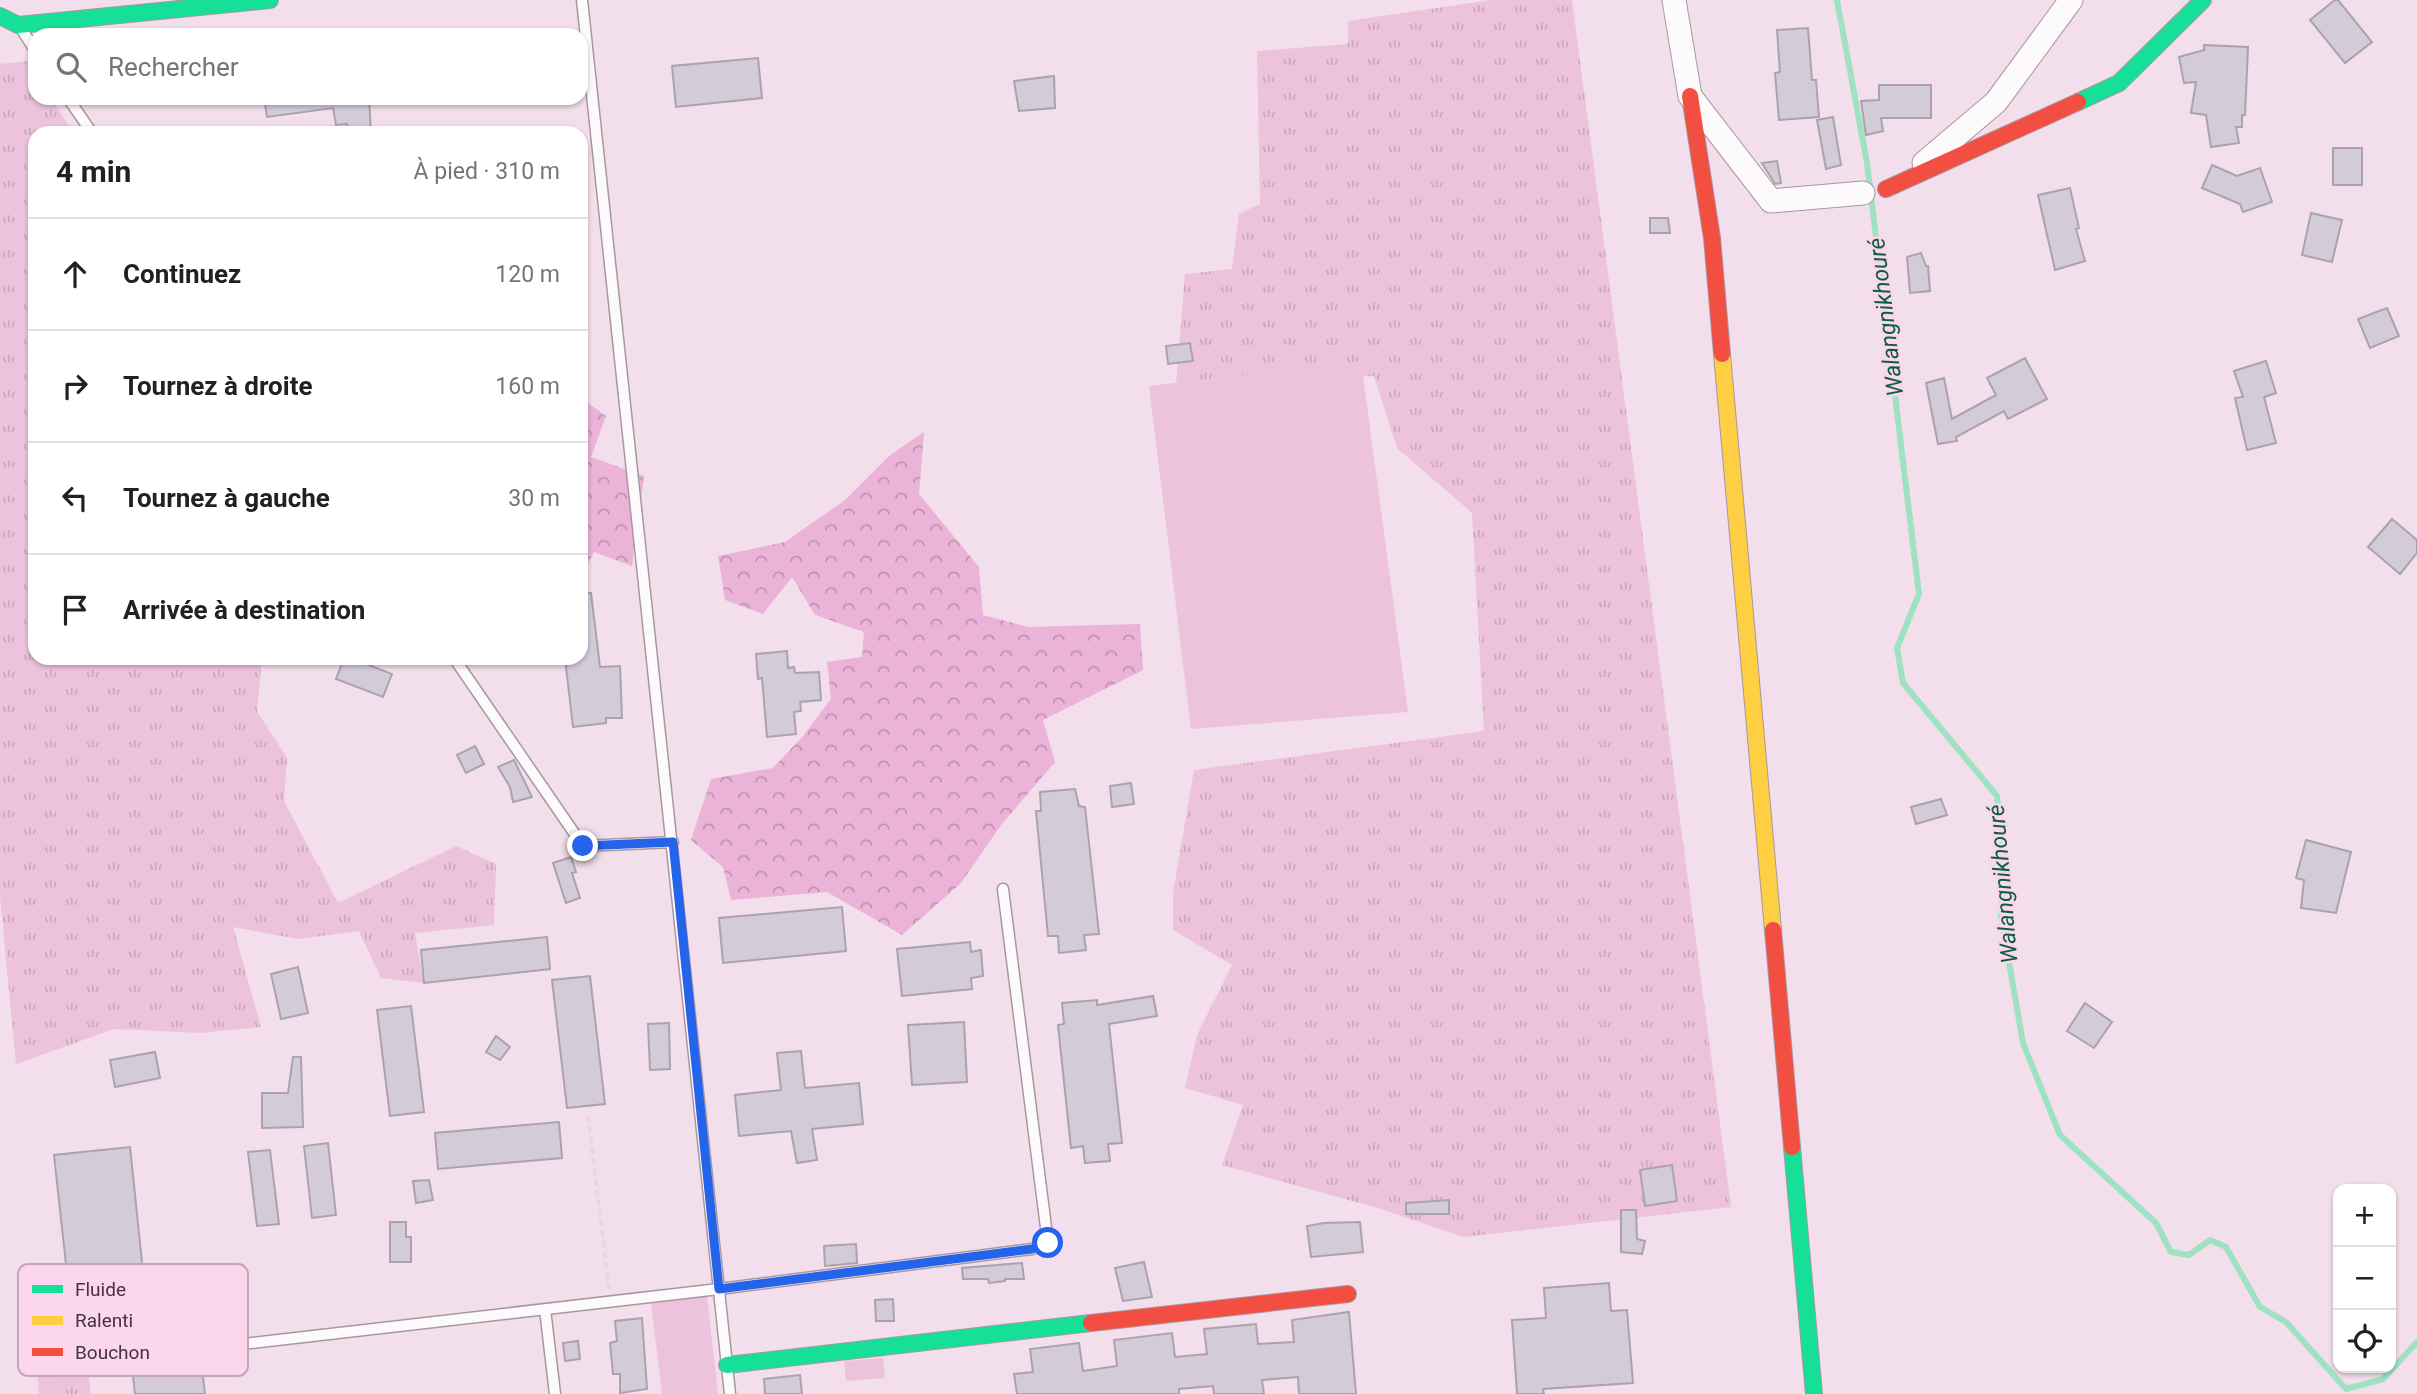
<!DOCTYPE html>
<html lang="fr">
<meta charset="utf-8">
<style>
:root{--surface:#fff;--page:#f2f2f2;--text:#202124;--muted:#757577;--line:#e0e0e0}
body{margin:0;font-family:Roboto,sans-serif;background:var(--page);color:var(--text)}
.controls{position:absolute;right:21px;bottom:21px;display:grid;overflow:hidden;border-radius:14px;box-shadow:0 2px 5px #0004}
.controls button{width:63px;height:63px;display:grid;place-items:center;padding:0;border:0;border-bottom:2px solid var(--line);background:var(--surface);color:var(--text);font:35px sans-serif}
.stop{position:absolute;width:21px;height:21px;margin:-16px;border:5px solid #2563eb;border-radius:50%;background:#fff}
.stop.end{background:#2563eb;border-color:#fff;box-shadow:0 2px 7px #0008}
.list{margin:0;padding:0;list-style:none}
h2{display:flex;justify-content:space-between;align-items:center;height:91px;margin:0;padding:0 28px;font-size:30px}
h2 small{font-size:23px;font-weight:400;color:var(--muted)}
.list li{display:grid;grid-template-columns:46px 1fr auto;gap:21px;align-items:center;box-sizing:border-box;height:112px;padding:0 28px;border-top:2px solid var(--line)}
.list b{display:block;font-size:26px;white-space:nowrap}
.list em{font-size:23px;font-style:normal;color:var(--muted)}
.icon{flex:none;width:38px;height:38px;fill:none;stroke:currentColor;stroke-width:2;stroke-linecap:round;stroke-linejoin:round}
.map{position:relative;flex:none;width:2417px;height:1394px;overflow:hidden}
.search{position:absolute;background:var(--surface);box-shadow:0 2px 5px #0004;left:28px;top:28px;width:560px;height:77px;display:flex;align-items:center;gap:18px;box-sizing:border-box;padding:0 24px;border-radius:21px;color:var(--muted);font-size:26px}
.panel{position:absolute;background:var(--surface);box-shadow:0 2px 5px #0004;left:28px;top:126px;width:560px;height:539px;border-radius:21px}
.map>svg:first-child{display:block}
.grass{fill:url(#grass-tufts)}
.forest{fill:url(#forest-crowns)}
.garden{fill:#edc2dd}
.lines{fill:none;stroke-linecap:round;stroke-linejoin:round}
.stream{stroke:#9ee2c1;stroke-width:6}
.building{fill:#d4cbd9;stroke:#aba2af;stroke-width:2}
.lane-casing{stroke:#a897a1;stroke-width:13}
.street-casing{stroke:#a897a1;stroke-width:25}
.fast-casing{stroke:#a897a1;stroke-width:18}
.slow-casing{stroke:#a897a1;stroke-width:18}
.jam-casing{stroke:#a897a1;stroke-width:18}
.path{stroke:#e0dadd;stroke-width:3.5;stroke-dasharray:7 3.5;stroke-linecap:butt}
.lane{stroke:#fdfafc;stroke-width:10}
.street{stroke:#fdfafc;stroke-width:23}
.fast{stroke:#16e098;stroke-width:16}
.slow{stroke:#ffcf43;stroke-width:16}
.jam{stroke:#f24e42;stroke-width:16}
.route{stroke:#2563eb;stroke-width:9}
.labels{text-anchor:middle;dominant-baseline:central;stroke-width:5;stroke-linejoin:round;paint-order:stroke}
.water-label{font-size:23px;font-style:italic;fill:#0a5f3f;stroke:#fbd6ed}
.key{fill:#fbd6ed;stroke:#c4a5b8;stroke-width:2}
.key-label{font-size:19px;fill:#45333e}
</style>
<div class="map">
<svg width="2417" height="1394" viewBox="0 0 2417 1394">
<defs>
<pattern id="grass-tufts" width="24" height="20" patternUnits="userSpaceOnUse" patternTransform="scale(1.75)"><rect width="24" height="20" fill="#edc2dd"/><path d="M3 7l-1-3M5 7V3M7 7l1-3M15 17l-1-3M17 17v-4M19 17l1-3" fill="none" stroke="#cda7bf"/></pattern>
<pattern id="forest-crowns" width="20" height="18" patternUnits="userSpaceOnUse" patternTransform="scale(1.75)"><rect width="20" height="18" fill="#ebb3d7"/><path d="M2 6a3 3 0 1 1 6 0M12 15a3 3 0 1 1 6 0" fill="none" stroke="#c092b0"/></pattern>
</defs>
<rect width="100%" height="100%" fill="#f3deeb"/>
<path class="grass" d="M1491 0H1572L1731 1207 1463 1237 1381 1209 1222 1165 1243 1105 1185 1088 1197 1035 1232 965 1173 930V893L1194 770 1484 731 1472 513 1397 448 1374 376 1176 385 1185 274 1232 269 1239 214 1260 204 1257 51 1348 44V21Z
M27 61 35 73V98H51L73 133H35V658H262L257 711 287 758 284 801 338 903 456 846 496 864 494 925 415 933 424 983 381 978 359 931 298 939 233 927 261 1027 201 1033 114 1029 16 1064 0 897V64Z
M84 1340 91 1394H39L35 1345Z"/>
<path class="forest" d="M581 398 606 416 591 457 644 476 632 566 594 552 581 577Z
M924 432 919 494 979 567 983 615 1028 627 1140 624 1143 670 1043 720 1055 762 1001 825 961 883 902 935 827 892 731 900 723 867 691 840 711 779 773 768 803 736 831 699 827 662 862 657 864 632 815 615 792 577 763 614 725 600 718 556 785 542 845 500 889 456Z"/>
<path class="garden" d="M1361 361 1408 712 1191 729 1149 386Z
M707 1296 718 1394H662L651 1302Z
M883 1358 885 1378 846 1381 844 1361Z"/>
<g class="lines">
<path class="stream" d="M1837 0 1867 163 1919 594 1897 648 1903 683 1997 796 2004 854 2001 916 2023 1043 2060 1135 2156 1223 2171 1252 2189 1255 2210 1240 2226 1247 2260 1307 2286 1322 2346 1389 2383 1379 2417 1342"/>
</g>
<path class="building" d="M2335 0H2338L2372 42 2345 63 2310 20Z
M1808 28 1812 80H1816L1819 117 1779 120 1775 73 1780 72 1777 30Z
M2204 45 2248 47 2245 115H2242V127H2236L2239 143 2211 147 2206 115 2191 113 2196 82 2184 83 2179 57 2204 50Z
M758 58 762 98 676 107 672 66Z
M1054 76 1055 108 1019 111 1014 81Z
M1879 85H1931V118H1881L1883 131 1866 135 1861 101 1879 100Z
M264 98H369L371 133H348L347 124 336 125 333 108 267 117Z
M1833 117 1841 165 1826 169 1817 120Z
M2333 148H2362V185H2333Z
M1777 161 1781 183 1775 184 1762 163Z
M2212 165 2237 176 2260 168 2272 202 2243 212 2240 204 2202 188Z
M2070 188 2079 228 2076 229 2085 261 2055 270 2038 195Z
M2311 213 2342 220 2332 262 2302 255Z
M1650 218H1668L1670 233H1650Z
M1921 253 1926 266H1928L1930 291 1910 293 1907 257Z
M2387 308 2399 336 2370 348 2358 319Z
M1190 343 1193 361 1168 364 1166 346Z
M2025 358 2047 399 2008 419 2004 411 1956 437 1957 441 1938 444 1926 383 1944 378 1952 419 1996 395 1987 378Z
M2266 361 2276 393 2264 397 2276 443 2247 450 2235 398 2243 397 2234 371Z
M2392 519 2417 540V553L2400 574 2368 547Z
M581 593H591L600 667 620 666 622 718H606V723L573 727 565 658H581Z
M787 651 788 668 794 667 795 673 819 672 821 700 800 702 801 711 794 712 796 734 767 737 762 678 758 679 756 654Z
M344 658H351L392 674 383 697 336 679Z
M475 746 484 764 466 773 457 755Z
M514 760 532 797 513 802 510 787 498 767Z
M1131 783 1134 804 1112 807 1110 786Z
M1075 789 1079 806 1085 807 1099 934 1084 935 1086 950 1059 953 1058 936H1048L1036 811H1041L1040 792Z
M1941 799 1947 815 1916 824 1911 807Z
M2306 840 2351 852 2336 913 2301 908 2304 880 2296 878Z
M571 857 576 872 572 873 580 898 566 903 553 863Z
M842 907 846 951 723 963 719 918Z
M547 937 550 969 424 983 421 950Z
M970 942 971 952 981 950 983 976 971 978 972 989 902 996 897 949Z
M298 967 308 1013 281 1019 271 974Z
M590 976 605 1104 567 1108 552 980Z
M1153 996 1157 1016 1109 1024 1122 1143 1108 1144 1110 1161 1085 1163 1083 1146 1071 1148 1058 1025 1064 1024 1062 1003 1097 1000V1005Z
M2085 1003 2112 1022 2094 1048 2067 1031Z
M411 1006 424 1112 390 1116 377 1010Z
M964 1022 967 1082 912 1085 908 1025Z
M669 1023 670 1069 650 1070 648 1024Z
M496 1036 510 1047 500 1060 486 1052Z
M801 1051 805 1088 859 1083 863 1124 812 1129 817 1160 797 1163 791 1131 739 1136 735 1095 781 1090 777 1053Z
M155 1052 160 1078 115 1087 110 1060Z
M293 1057H301L303 1127 262 1128V1093H288Z
M559 1122 562 1158 438 1169 435 1133Z
M328 1143 336 1215 312 1218 304 1146Z
M130 1147 149 1329 74 1337 54 1155Z
M270 1150 279 1224 257 1226 248 1152Z
M1672 1165 1677 1201 1645 1206 1640 1170Z
M429 1180 433 1200 416 1203 413 1181Z
M1449 1200V1214H1406V1203Z
M1621 1210H1636L1637 1239 1645 1241 1642 1254 1621 1252Z
M390 1222H406V1237H411V1262H390Z
M1360 1222 1363 1252 1311 1257 1307 1226 1324 1223Z
M856 1244 857 1263 825 1266 824 1246Z
M1144 1262 1152 1297 1123 1301 1115 1268Z
M1022 1263 1024 1279H1005V1281L989 1283 988 1279H963L962 1268Z
M1609 1283 1611 1311 1627 1310 1633 1383 1543 1389 1544 1394H1517L1512 1320 1546 1318 1544 1288Z
M893 1299 894 1321H876L875 1300Z
M1349 1312 1356 1394H1299L1298 1377 1262 1380 1264 1394H1214L1213 1386 1179 1389V1394H1017L1014 1374 1033 1372 1030 1349 1079 1343 1083 1371 1117 1366 1114 1340 1172 1333 1175 1357 1207 1354 1204 1329 1256 1324 1258 1344 1294 1342 1292 1320Z
M642 1318 647 1389 620 1393V1374H613L610 1343 617 1341 615 1321Z
M578 1341 580 1359 565 1361 563 1343Z
M202 1369 205 1394H135L133 1376Z
M800 1375 802 1394H765L764 1379Z"/>
<g class="lines">
<g class="lane-casing">
<path id="lane" d="M582 0 730 1394
M22 30 35 50
M68 98 92 133
M454 658 583 846 673 842
M545 1309 555 1394
M88 1362 719 1289 1032 1249 1048 1243 1003 889"/>
</g>
<g class="street-casing">
<path id="street" d="M1674 0 1690 96 1771 201 1863 193
M1924 163 1996 102 2071 0"/>
</g>
<g class="fast-casing">
<path id="fast" d="M0 16 18 25 270 0
M2078 102 2119 83 2203 0
M1792 1147 1814 1394
M727 1365 1091 1323"/>
</g>
<g class="slow-casing">
<path id="slow" d="M1722 354 1773 930"/>
</g>
<g class="jam-casing">
<path id="jam" d="M1690 96 1712 238 1722 354
M1886 189 2078 102
M1773 930 1792 1147
M1091 1323 1348 1294"/>
</g>
<path class="path" d="M588 1116 609 1289"/>
<use href="#lane" class="lane"/>
<use href="#street" class="street"/>
<use href="#fast" class="fast"/>
<use href="#slow" class="slow"/>
<use href="#jam" class="jam"/>
</g>
<g class="lines">
<path class="route" d="M583 846 673 842 719 1289 1032 1249 1048 1243"/>
</g>
<g class="labels">
<g class="water-label">
<text transform="translate(1886 317) rotate(-97)">Walangnikhouré</text>
<text transform="translate(2003 884) rotate(-95)">Walangnikhouré</text>
</g>
</g>
<rect x="18" y="1264" width="230" height="112" rx="10" class="key"/>
<rect x="32" y="1285" width="31" height="8" fill="#16e098"/>
<rect x="32" y="1316" width="31" height="9" fill="#ffcf43"/>
<rect x="32" y="1348" width="31" height="8" fill="#f24e42"/>
<g class="key-label">
<text x="75" y="1296">Fluide</text>
<text x="75" y="1327">Ralenti</text>
<text x="75" y="1359">Bouchon</text>
</g>
</svg>
<div class="controls">
<button>+</button>
<button>−</button>
<button><svg class="icon" aria-label="locate" viewBox="0 0 24 24"><circle cx="12" cy="12" r="6"/><path d="M12 2v4M12 18v4M2 12h4M18 12h4"/></svg></button>
</div>
<div class="stop" style="left:1048px;top:1243px"></div>
<div class="stop end" style="left:583px;top:846px"></div>
<div class="search"><svg class="icon" aria-label="search" viewBox="0 0 24 24"><circle cx="10" cy="10" r="6"/><path d="M15 15l6 6"/></svg>Rechercher</div>
<section class="panel">
<h2>4 min<small>À pied · 310 m</small></h2>
<ul class="list">
<li><svg class="icon" aria-label="ahead" viewBox="0 0 24 24"><path d="M12 20V5M6 11l6-6 6 6"/></svg><div><b>Continuez</b></div><em>120 m</em></li>
<li><svg class="icon" aria-label="right" viewBox="0 0 24 24"><path d="M7 20v-9h11M14 6l5 5-5 5"/></svg><div><b>Tournez à droite</b></div><em>160 m</em></li>
<li><svg class="icon" aria-label="left" viewBox="0 0 24 24"><path d="M17 20v-9H6M10 6l-5 5 5 5"/></svg><div><b>Tournez à gauche</b></div><em>30 m</em></li>
<li><svg class="icon" aria-label="arrive" viewBox="0 0 24 24"><path d="M6 21V4h12l-3 4 3 4H6"/></svg><div><b>Arrivée à destination</b></div></li>
</ul>
</section>
</div>
